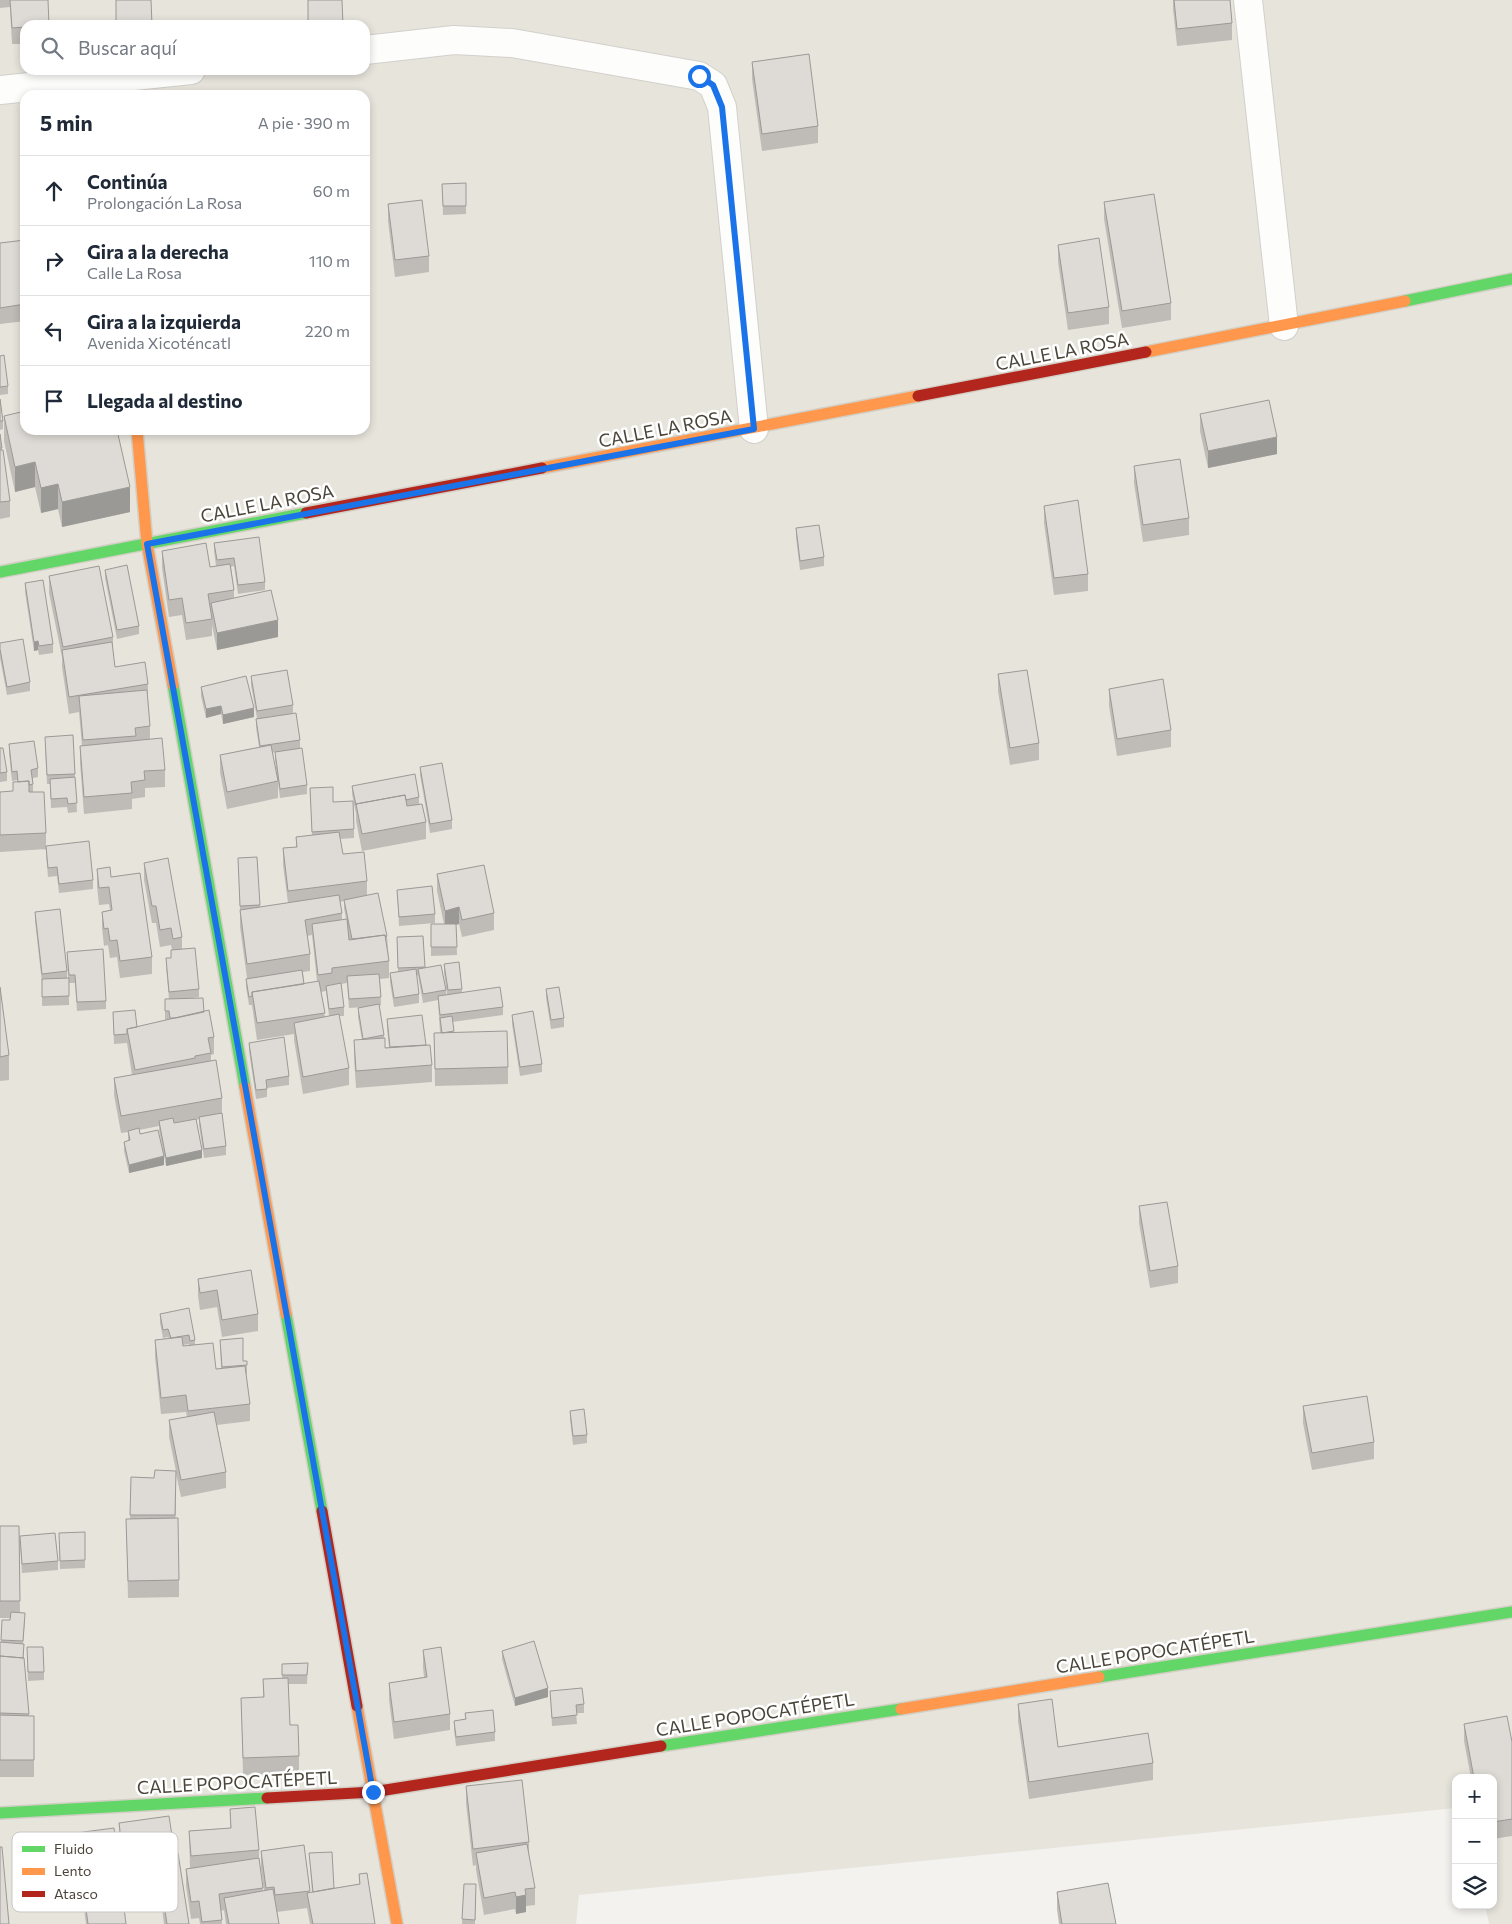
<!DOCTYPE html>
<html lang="es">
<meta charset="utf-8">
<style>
:root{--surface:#fff;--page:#f6f6f7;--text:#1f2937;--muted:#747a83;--line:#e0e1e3}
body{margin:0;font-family:Commissioner,sans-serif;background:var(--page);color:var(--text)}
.controls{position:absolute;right:15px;bottom:15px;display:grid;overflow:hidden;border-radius:10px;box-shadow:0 2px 8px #0003}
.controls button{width:45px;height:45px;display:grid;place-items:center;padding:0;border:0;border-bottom:1px solid var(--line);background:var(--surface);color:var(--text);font:25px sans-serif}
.stop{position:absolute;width:15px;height:15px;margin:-11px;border:4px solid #1a73e8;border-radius:50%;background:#fff}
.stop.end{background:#1a73e8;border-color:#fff;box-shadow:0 1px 5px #0008}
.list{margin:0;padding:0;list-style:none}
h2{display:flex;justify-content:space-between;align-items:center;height:65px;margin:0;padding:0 20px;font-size:21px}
h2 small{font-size:16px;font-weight:400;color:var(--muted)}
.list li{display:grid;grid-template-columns:32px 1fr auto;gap:15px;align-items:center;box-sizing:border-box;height:70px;padding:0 20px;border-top:1px solid var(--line)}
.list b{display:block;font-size:19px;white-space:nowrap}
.list p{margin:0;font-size:16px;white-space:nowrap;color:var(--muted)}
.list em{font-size:16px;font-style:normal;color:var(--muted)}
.icon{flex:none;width:28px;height:28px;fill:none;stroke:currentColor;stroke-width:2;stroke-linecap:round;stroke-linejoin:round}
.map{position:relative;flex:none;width:1512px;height:1924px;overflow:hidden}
.search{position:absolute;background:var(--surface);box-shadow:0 2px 8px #0003;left:20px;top:20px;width:350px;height:55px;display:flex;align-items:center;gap:12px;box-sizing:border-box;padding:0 18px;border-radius:15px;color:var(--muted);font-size:19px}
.panel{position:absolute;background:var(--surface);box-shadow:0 2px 8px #0003;left:20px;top:90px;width:350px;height:345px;border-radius:15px}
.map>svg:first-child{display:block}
.residential{fill:#e7e4dc;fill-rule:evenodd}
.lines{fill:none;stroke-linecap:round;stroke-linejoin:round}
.street-casing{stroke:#d2d0cb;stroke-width:30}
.fast-casing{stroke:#d3cfc5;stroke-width:14}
.slow-casing{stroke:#d3cfc5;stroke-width:14}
.jam-casing{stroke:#d3cfc5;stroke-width:14}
.street{stroke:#fdfdfc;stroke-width:28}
.fast{stroke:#63d668;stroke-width:11}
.slow{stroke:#ff974d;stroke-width:11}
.jam{stroke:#b3261e;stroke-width:11}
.wall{fill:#bfbcb8;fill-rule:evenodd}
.shaded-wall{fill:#9b9996}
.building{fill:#dedbd6;stroke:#9b9996}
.route{stroke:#1a73e8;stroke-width:6}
.labels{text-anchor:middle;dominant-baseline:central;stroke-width:5;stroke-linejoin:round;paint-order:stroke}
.street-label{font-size:18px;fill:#4b4439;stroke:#fff}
.key{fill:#fff;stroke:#c9c7c4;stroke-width:1}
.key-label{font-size:14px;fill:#4b4439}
</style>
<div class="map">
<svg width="1512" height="1924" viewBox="0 0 1512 1924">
<rect width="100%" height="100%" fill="#f4f2ee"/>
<path class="residential" d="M0 0H1512V1924H1489L1485 1905H1493V1778H1456V1808L579 1895 576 1924H0ZM25 25H365V70H25ZM25 95H365V430H25Z"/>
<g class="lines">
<g class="street-casing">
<path id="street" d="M1248 0 1284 326
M365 50 454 40 512 43 699 76 713 85 722 107 754 429
M0 90 191 70"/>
</g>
<g class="fast-casing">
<path id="fast" d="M1405 301 1512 279
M0 572 306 513
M173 685 245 1087
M286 1314 322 1511
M1099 1677 1512 1612
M661 1746 901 1709
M0 1813 267 1798"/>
</g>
<g class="slow-casing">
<path id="slow" d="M1146 352 1405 301
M137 430 147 544 173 685
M542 468 918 396
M245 1087 286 1314
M357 1706 397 1924
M901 1709 1099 1677"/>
</g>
<g class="jam-casing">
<path id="jam" d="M918 396 1146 352
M306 513 542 468
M322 1511 357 1706
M267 1798 373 1792 661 1746"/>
</g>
<use href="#street" class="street"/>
<use href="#fast" class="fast"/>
<use href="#slow" class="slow"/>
<use href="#jam" class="jam"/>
</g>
<path class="wall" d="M0 0H48L25 25V44H12L10 7 0 8Z
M1173 0H1230L1232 23V40L1177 46 1173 9Z
M752 62 818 126V143L762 151 752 79Z
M466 183V214L443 215 442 184Z
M1104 202 1171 303V320L1122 328 1104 219Z
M388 204 429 256V272L395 277 388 221Z
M25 240V321L0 324V243Z
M1058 245 1109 307V324L1068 330 1058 262Z
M0 356 8 386V394L0 395Z
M0 399 3 421V429L0 430Z
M1200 414 1277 454 1208 468 1200 431Z
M4 416 130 512 62 527 58 509 41 513 35 487 15 492 4 441Z
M0 434 2 450 10 501V517L0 519Z
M1134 466 1189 518V535L1143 542 1134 483Z
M1044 506 1088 574V591L1054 595 1044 523Z
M796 528 824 557V566L800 570 796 537Z
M214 543 265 582V590L238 594 234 566 231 567 234 590V598L278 637 217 650 212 625V636L186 640 182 615 169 617 162 568V551L210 567 216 566 214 551Z
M105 570 139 626V634L117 639 105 578Z
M49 576 113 637V651L115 667 148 684V701L150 726V739L165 770V787L145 788V797L132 799V809L84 814 80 763V746H82L79 712 69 714 62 667V657L49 593Z
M25 583 53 644V653L39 655 38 650 34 651 25 592Z
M0 643 30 682V691L7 695 0 658Z
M998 674 1039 743V760L1010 765 998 691Z
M251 676 293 705V713L300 740V748L307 785V794L280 798 275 760V752L272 753 278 781V798L227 809 220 772V755L259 747 256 727V719L257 718 251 685Z
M201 687 254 717 223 724 221 714 206 718 201 696Z
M1109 689 1171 730V747L1117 756 1109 706Z
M73 735 75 777 77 812 68 813 67 807 51 808 50 784H47L45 746Z
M9 744 38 768V777L33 778V792L46 833V849L0 852V792L13 791V782H18L17 780 12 781 9 753Z
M0 748 7 772V781L0 782Z
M420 767 452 820V829L430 833 420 775Z
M352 786 419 797V804L426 822V839L362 851 356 821V814L352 794Z
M310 788 333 802 354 829V838L340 839 343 854 367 881V895L387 936 389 961V978L380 979 381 1005 379 1006 384 1035 385 1048 389 1047 387 1028V1019L426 1045 432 1065V1082L356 1088 354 1057V1040H362L358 1017V1008L366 1007 349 1008 347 983 341 984 344 1007V1016H339L349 1068V1085L303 1094 294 1040V1034L257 1040 252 1005H249L246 987V979L247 978 240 927V910L238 858 257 857 260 907 288 903 283 865V848L296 847V837L312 835ZM344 901V908L346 919 342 920V913L340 902ZM312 935 317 981 304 984 303 972 310 971V954L307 936ZM326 991 329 1016 325 1017 321 992Z
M46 846 93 880V889L59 893 57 876 48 877 46 855Z
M144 863 182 937V949L199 989V997L184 999 204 1012 214 1037V1054L211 1055V1061L222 1098V1115L226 1146V1155L204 1158 199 1125V1119L196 1120 202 1158 166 1166 159 1130V1126L139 1130 140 1134 164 1165 129 1173 124 1151V1142L128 1141V1132L121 1133 114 1095V1078L132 1075 127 1043 114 1044 113 1012 137 1027 169 1019 165 1020V999H169L166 966V958H171V950H172L171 945 160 947 156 923H152L144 880Z
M97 869 111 877 152 957V974L120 978 117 957 110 958 108 945 104 946 102 928V912L110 910 109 904 99 905 97 886Z
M437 874 494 913V930L462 937 459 924 456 925 457 955 431 956V924H444L437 891Z
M397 890 435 914V923L399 926Z
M35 912 67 971V978H68L67 952 106 1001V1009L77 1011 75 983H69V1005L42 1006V983L35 921Z
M423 936 425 968 446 990V994H447L444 973V964L462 989V992L503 1007V1015L452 1022 454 1032 508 1067V1084L435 1086 434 1033H440L438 1000 423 1003 418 975 416 976 419 994V1003L394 1007 390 982V973L398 972 397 937Z
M0 987 9 1055V1080L0 1081Z
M546 989 564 1018V1027L551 1029 546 998Z
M512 1015 542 1064V1072L520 1076 512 1024Z
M249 1043 289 1076V1085L267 1088V1097L256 1099 249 1051Z
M1139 1206 1178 1266V1283L1150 1288 1139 1223Z
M198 1279 258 1314V1331L222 1337 217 1307 200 1310 198 1296Z
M160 1314 195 1340V1345L216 1369H221L220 1340 243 1361 247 1365V1374H246L250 1404V1421L217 1425 226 1472V1488L181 1497 176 1474 175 1518 179 1580V1597L128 1598 126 1519H130L131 1477 154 1478 176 1471 169 1437V1420L187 1417 186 1412 161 1414 155 1357V1340L169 1338 168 1337 163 1338 160 1323ZM189 1344V1346H183V1345Z
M1303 1406 1374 1442V1459L1312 1470 1303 1423Z
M570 1411 587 1435V1443L573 1445 570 1419Z
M0 1526H19L20 1613 25 1622 23 1644 24 1658 29 1716H34V1777H0V1642H1L2 1620H10V1618H0Z
M85 1532V1568L60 1569 59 1541Z
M20 1536 58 1561V1570L22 1573 20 1544Z
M423 1650 450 1714V1730L394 1739 389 1700V1683L424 1677 423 1667Z
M502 1651 548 1697 515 1706 502 1659Z
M27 1656 44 1672V1680L28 1681Z
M308 1663 307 1684H288L290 1725 299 1756V1773L243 1775 241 1698 263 1697V1679H282V1664Z
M550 1691 584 1704V1713H576L577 1724 552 1726Z
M1018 1704 1058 1747 1153 1763V1780L1029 1799 1018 1721Z
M465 1713 495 1732V1741L456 1746 454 1729V1721L465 1719Z
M1464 1724 1512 1742V1836L1493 1839V1778H1471L1464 1741Z
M466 1786 529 1842V1859L535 1888V1905L526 1906V1912L516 1914 515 1909 484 1915 476 1870V1865L473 1866 466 1803Z
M230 1809 259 1850V1858L263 1891H264L261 1868V1851L304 1845 310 1893 312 1892 309 1853 334 1888 359 1884V1874L367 1873 375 1924H310L307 1908 277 1912 279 1924H226L224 1910 221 1911 222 1924H200L199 1918 191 1919 186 1886V1869L190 1868 189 1831 230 1828Z
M119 1823 174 1849V1854L189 1924H164L158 1877V1890L126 1895 119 1840Z
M76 1833 126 1924H86L76 1850Z
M47 1866 68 1898V1906L49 1908Z
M464 1884 476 1893 475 1924H462Z
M1057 1892 1116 1924H1059L1057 1909Z"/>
<path class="shaded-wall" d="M1277 437V454L1208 468V451Z
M35 462V487L15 492V467Z
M58 484V509L41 513V488Z
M130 487V512L62 527V502Z
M278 620V637L217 650V633Z
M38 641V650L34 651V642Z
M221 706V714L206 718V709Z
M254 708V717L223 724V715Z
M459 907V924L445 927V911Z
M202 1150V1158L166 1166V1158Z
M164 1156V1165L129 1173V1165Z
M176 1471V1488L175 1532V1515Z
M548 1688V1697L515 1706V1698Z
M526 1895V1912L516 1914V1897Z"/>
<path class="building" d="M10 0H48L49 25H25V27L12 28Z
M116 0H151L152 25H116Z
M308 0H342L343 25H308Z
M1174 0H1230L1232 23 1177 29Z
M809 54 818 126 762 134 752 62Z
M466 183V206H443L442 184Z
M1154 194 1171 303 1122 311 1104 202Z
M422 200 429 256 395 260 388 204Z
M1099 238 1109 307 1068 313 1058 245Z
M25 240V304L0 308V243Z
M4 355 8 386 0 387V356Z
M0 399 3 421H0Z
M1269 400 1277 437 1208 451 1200 414Z
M25 411V430H117L130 487 62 502 58 484 41 488 35 462 15 467 4 416Z
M0 434 2 448H0Z
M0 450H3L10 501 0 502Z
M1180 459 1189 518 1143 525 1134 466Z
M1078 500 1088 574 1054 578 1044 506Z
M819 525 824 557 800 561 796 528Z
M259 537 265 582 238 585 234 558 217 560 214 543Z
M206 543 210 567 230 564 234 590 208 594 212 619 186 623 182 598 169 600 162 551Z
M127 565 139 626 117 630 105 570Z
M99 566 113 637 63 647 49 576Z
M43 580 53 644 39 646 38 641 34 642 25 583Z
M271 590 278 620 217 633 211 603Z
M23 639 30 682 7 687 0 649V643Z
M112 642 115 667 145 662 148 684 69 697 62 650Z
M287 670 293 705 257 711 251 676Z
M1027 670 1039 743 1010 748 998 674Z
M246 676 254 708 223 715 221 706 206 709 201 687Z
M1163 679 1171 730 1117 739 1109 689Z
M147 690 150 726 135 728 136 736 83 740 79 696Z
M296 713 300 740 260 746 256 719Z
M73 735 75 774 47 775 45 737Z
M162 738 165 770 144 771 145 780 131 782 132 793 84 797 80 746Z
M34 741 38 768 31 770 33 784 29 785V781L18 782 17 771 12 772 9 744Z
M271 745 278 781 227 792 220 755Z
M0 748H3L7 772 0 773Z
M302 748 307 785 280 789 275 752Z
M442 763 452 820 430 824 420 767Z
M415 774 419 797 406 800 405 795 356 804V805L352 786Z
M75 777 77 803 68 804 67 798 51 799 50 779Z
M29 781V792H44L46 833 0 835V792L13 791V782Z
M333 787V802L353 801 354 829 312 832 310 788Z
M405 795 407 806 422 804 426 822 362 834 356 804Z
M339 832 343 854 364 852 367 881 288 891 283 848 297 847 296 837Z
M89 841 93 880 59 884 57 867 48 868 46 846Z
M257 857 260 905 240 906 238 858Z
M168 858 182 937 173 939 171 928 160 930 156 906H152L144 863Z
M484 865 494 913 462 920 459 907 445 911 437 874Z
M110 867 111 877 140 873 152 957 120 961 117 940 110 941 108 928 104 929 102 912 112 910 109 887 99 888 97 869Z
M432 886 435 914 399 917 397 890Z
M378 893 387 936 386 937 385 935 352 939 344 900Z
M339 895 342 913 305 920 310 954 247 964 240 910Z
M60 909 67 971 42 974 35 912Z
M347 919 349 940 385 935 389 961 332 968V973L318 975 312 924Z
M431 924H456L457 947H431Z
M423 936 425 967 398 968 397 937Z
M195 948 199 989 169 992 166 958H171V950Z
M103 949 106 1001 77 1002 75 975H69L67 952Z
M459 962 462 989 448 990 444 964Z
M441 965 446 990 423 994 418 969Z
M416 969 419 994 394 998 390 973Z
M302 970 304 984 252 992V996L249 997 246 979Z
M379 974 381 997 349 999 347 976Z
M69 978V996L42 997V979Z
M319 981 325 1013 257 1023 252 992Z
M341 983 344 1007 329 1009 326 986Z
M0 987 9 1055 0 1057Z
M500 987 503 1007 440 1015 438 996Z
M559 987 564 1018 551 1020 546 989Z
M203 998 204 1012 176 1018H170L169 1011H165V999Z
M379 1004 384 1035 363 1039 358 1008Z
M135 1010 137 1027 127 1029V1034L114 1035 113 1012Z
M209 1010 214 1037 208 1038 211 1053 195 1056V1058L135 1070 127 1029Z
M533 1011 542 1064 520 1067 512 1015Z
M339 1014 349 1068 303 1077 294 1023Z
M422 1015 426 1045 390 1047 387 1019Z
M452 1016 454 1031 442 1033 440 1018Z
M507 1031 508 1067 435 1069 434 1033Z
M284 1037 289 1076 266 1080 267 1089 256 1090 249 1043Z
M385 1038V1048L430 1045 432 1065 356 1071 354 1040Z
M216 1060 222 1098 121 1116 114 1078Z
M222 1113 226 1146 204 1149 199 1117Z
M173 1118 174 1123 196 1119 202 1150 166 1158 159 1121Z
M139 1128 140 1134 158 1130 164 1156 129 1165 124 1142 130 1140 128 1131Z
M1167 1202 1178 1266 1150 1271 1139 1206Z
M251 1270 258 1314 222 1320 217 1290 200 1293 198 1279Z
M189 1308 195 1340 190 1341 189 1335 171 1338 168 1329 163 1330 160 1314Z
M182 1337 183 1346 213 1343 216 1369 245 1366 250 1404 188 1411 186 1395 161 1398 155 1340Z
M243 1338V1361H247V1365L222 1367 220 1340Z
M1367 1396 1374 1442 1312 1453 1303 1406Z
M584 1409 587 1435 573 1436 570 1411Z
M214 1412 226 1472 181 1480 169 1420Z
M155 1470 176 1471 175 1515H130L131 1477 154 1478Z
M178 1518 179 1580 128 1581 126 1519Z
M0 1526H19L20 1601H0Z
M85 1532V1560L60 1561 59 1533Z
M55 1533 58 1561 22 1564 20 1536Z
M11 1612 25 1613 23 1641 1 1640 2 1620H10Z
M534 1641 548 1688 515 1698 502 1651Z
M0 1642 24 1644 23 1658 0 1656Z
M27 1647H43L44 1672H28Z
M441 1647 450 1714 394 1722 389 1683 427 1677 423 1650Z
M0 1656 24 1658 29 1714 0 1713Z
M308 1663 307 1675H282V1664Z
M288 1678 290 1725H298L299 1756 243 1758 241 1698 264 1697 263 1679Z
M582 1688 584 1704 576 1705 577 1715 552 1718 550 1691Z
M1052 1699 1058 1747 1148 1733 1153 1763 1029 1782 1018 1704Z
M493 1710 495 1732 456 1737 454 1721 466 1719 465 1713Z
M0 1715 34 1716V1760H0Z
M1507 1716 1512 1742V1819L1493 1822V1778H1474L1464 1724Z
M522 1780 529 1842 473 1849 466 1786Z
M255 1807 259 1850 191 1856 189 1831 231 1828 230 1809Z
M169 1816 174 1849 154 1852 158 1873 126 1878 119 1823Z
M114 1828 126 1924H88L76 1833Z
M527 1844 535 1888 525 1889 526 1895 516 1897 515 1892 484 1898 476 1853Z
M304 1845 310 1891 275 1895 274 1887 266 1888 261 1851Z
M0 1847H2L9 1924H0Z
M332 1852 334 1888 313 1892 309 1853Z
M178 1853 189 1924H167L157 1856Z
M259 1858 263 1888 219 1894 222 1920 202 1922 199 1901 191 1902 186 1869Z
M367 1873 375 1924H313L307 1893 360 1884 359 1874Z
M1108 1883 1116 1924H1062L1057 1892Z
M464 1884H476L475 1920 462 1919Z
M273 1889 279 1924H229L224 1898Z"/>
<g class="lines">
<path class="route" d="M373 1792 147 544 754 429 722 107 713 85 699 76"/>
</g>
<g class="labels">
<g class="street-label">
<text transform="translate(1062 351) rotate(-11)">CALLE LA ROSA</text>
<text transform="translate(665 428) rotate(-11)">CALLE LA ROSA</text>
<text transform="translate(267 503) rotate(-11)">CALLE LA ROSA</text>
<text transform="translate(1155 1651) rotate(-9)">CALLE POPOCATÉPETL</text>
<text transform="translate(755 1714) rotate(-9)">CALLE POPOCATÉPETL</text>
<text transform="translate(237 1782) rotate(-3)">CALLE POPOCATÉPETL</text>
</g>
</g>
<rect x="12" y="1832" width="166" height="80" rx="8" class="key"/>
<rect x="22" y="1846" width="23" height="6" fill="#63d668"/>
<rect x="22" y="1868" width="23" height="7" fill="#ff974d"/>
<rect x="22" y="1891" width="23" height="6" fill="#b3261e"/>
<g class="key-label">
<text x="54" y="1854">Fluido</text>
<text x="54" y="1876">Lento</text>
<text x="54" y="1899">Atasco</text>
</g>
</svg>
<div class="controls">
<button>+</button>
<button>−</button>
<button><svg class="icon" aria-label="layers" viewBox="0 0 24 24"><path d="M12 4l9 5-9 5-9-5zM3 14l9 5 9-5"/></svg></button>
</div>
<div class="stop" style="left:699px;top:76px"></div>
<div class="stop end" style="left:373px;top:1792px"></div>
<div class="search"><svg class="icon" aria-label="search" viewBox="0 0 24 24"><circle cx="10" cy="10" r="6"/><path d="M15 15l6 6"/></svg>Buscar aquí</div>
<section class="panel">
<h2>5 min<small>A pie · 390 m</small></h2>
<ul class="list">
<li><svg class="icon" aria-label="ahead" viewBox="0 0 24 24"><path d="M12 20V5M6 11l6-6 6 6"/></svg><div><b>Continúa</b><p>Prolongación La Rosa</p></div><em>60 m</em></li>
<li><svg class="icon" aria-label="right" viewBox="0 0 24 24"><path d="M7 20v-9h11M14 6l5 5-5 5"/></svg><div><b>Gira a la derecha</b><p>Calle La Rosa</p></div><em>110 m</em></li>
<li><svg class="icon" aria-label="left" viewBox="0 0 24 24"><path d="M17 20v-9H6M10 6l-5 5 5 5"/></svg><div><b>Gira a la izquierda</b><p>Avenida Xicoténcatl</p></div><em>220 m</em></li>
<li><svg class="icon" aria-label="arrive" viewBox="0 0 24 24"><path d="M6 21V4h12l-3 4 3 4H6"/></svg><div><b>Llegada al destino</b></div></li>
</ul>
</section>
</div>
